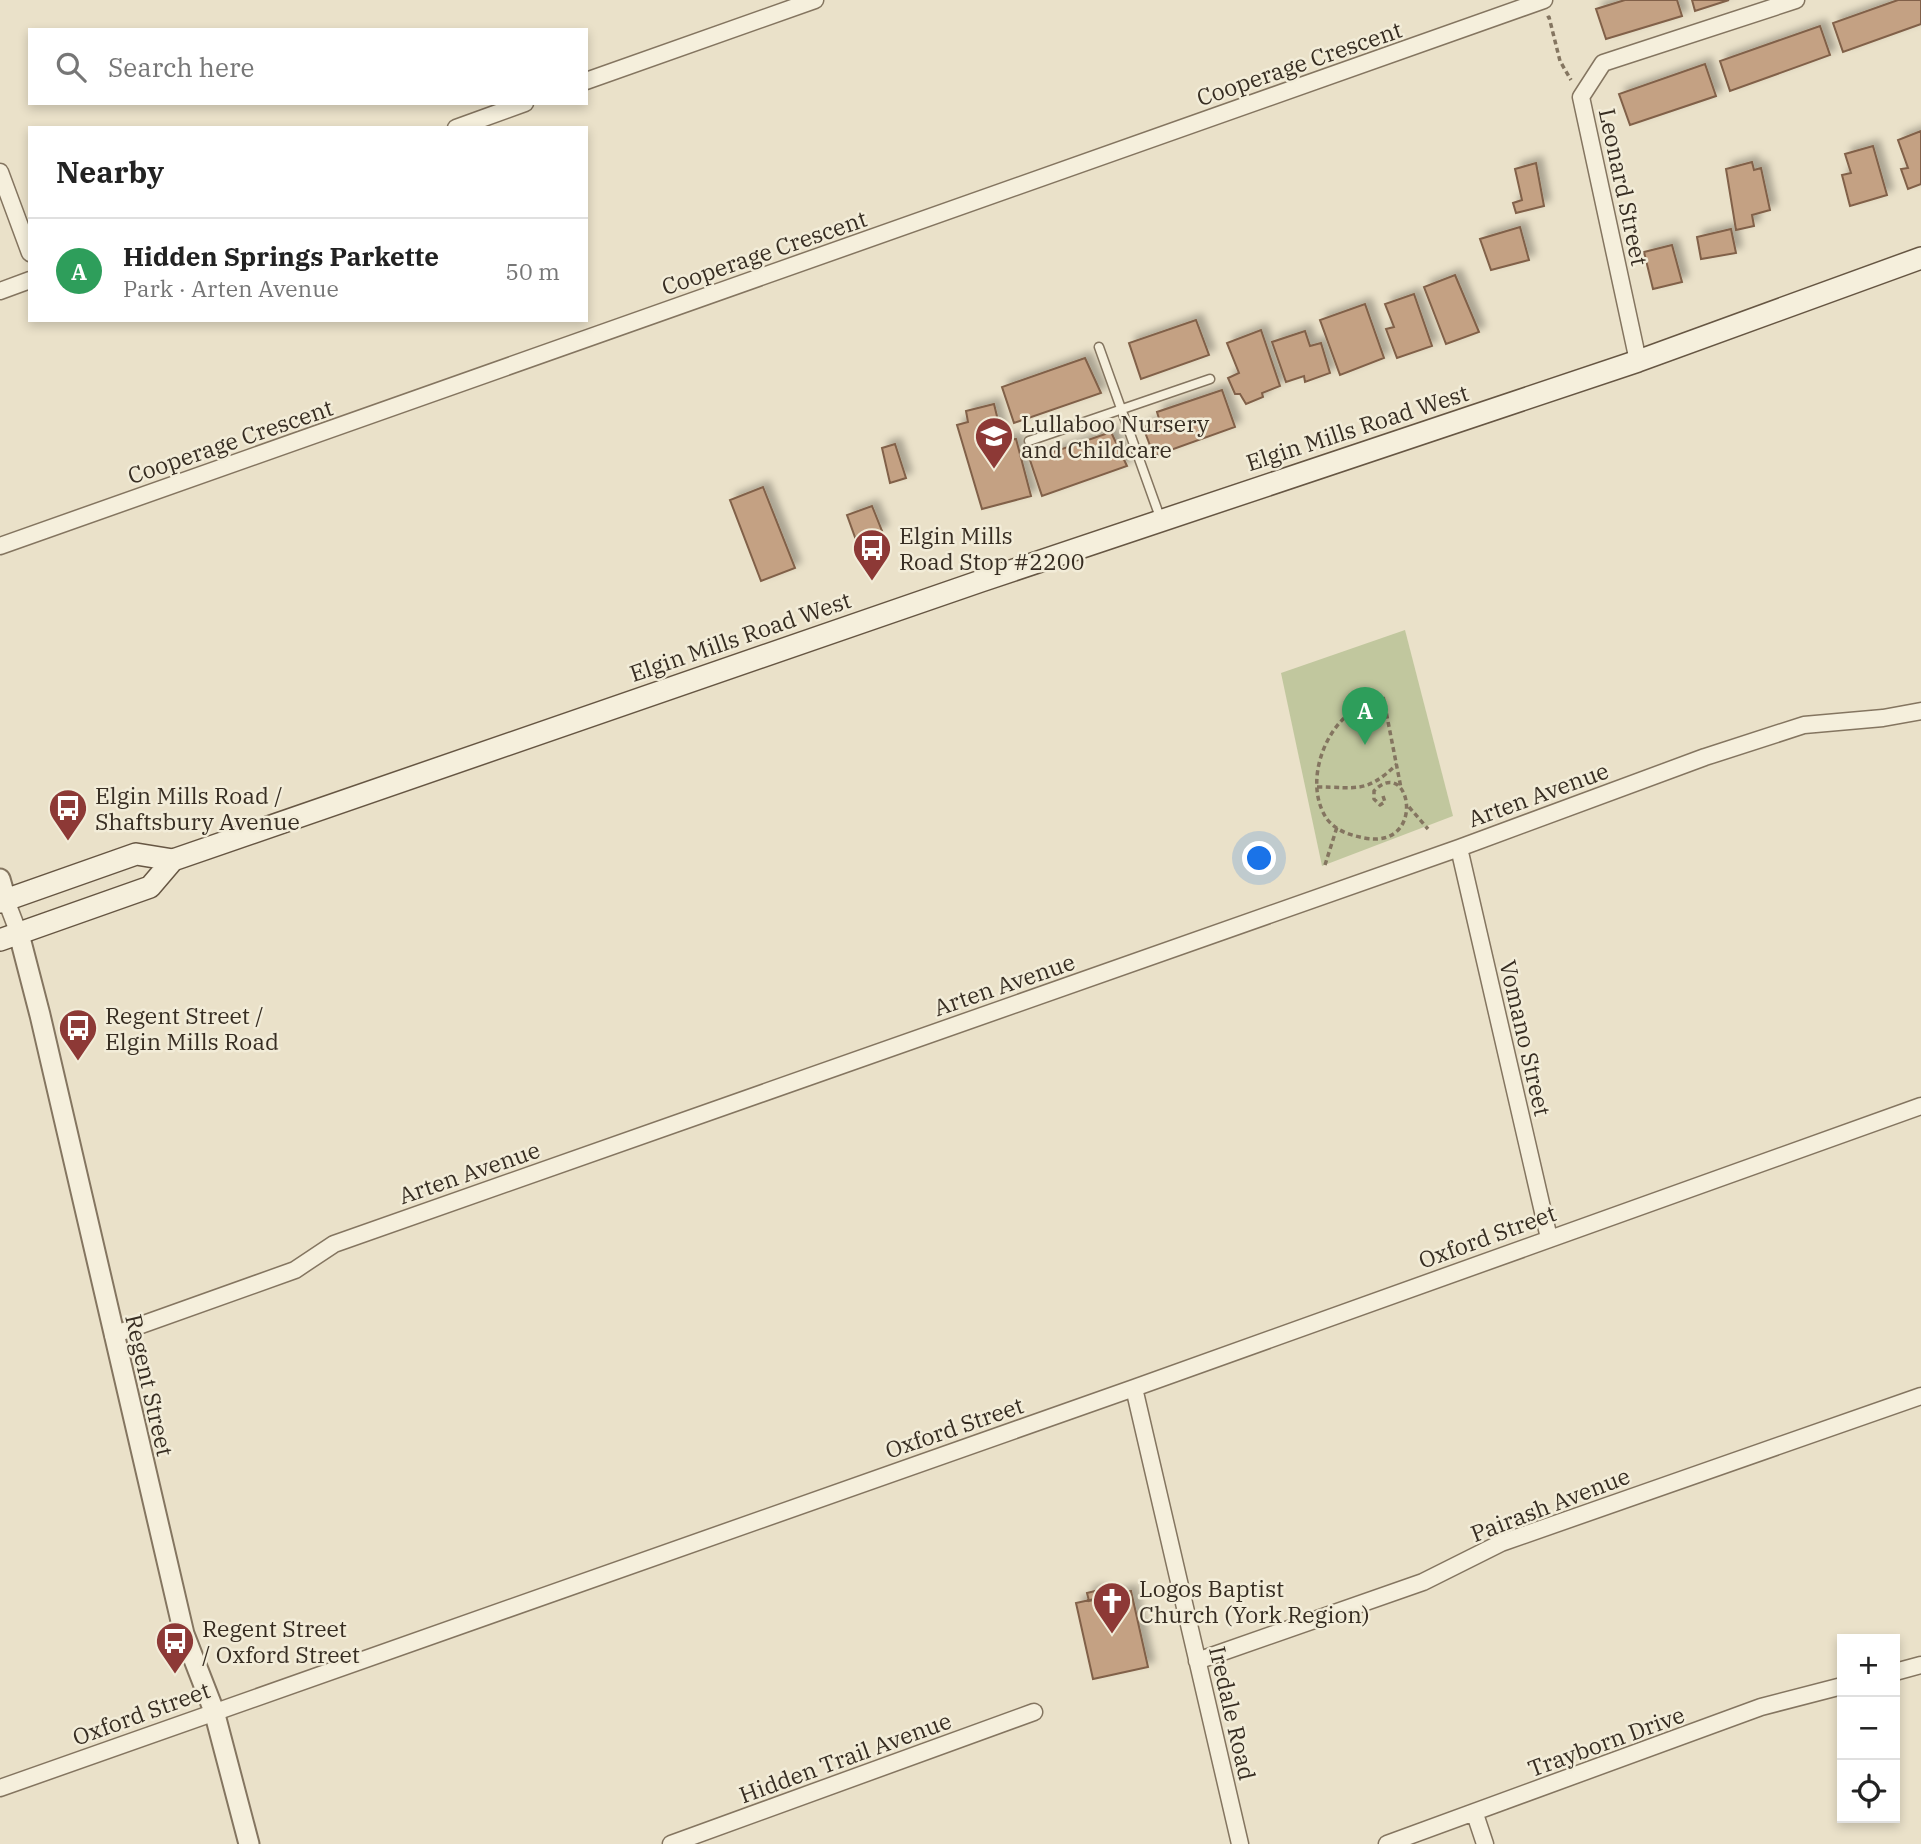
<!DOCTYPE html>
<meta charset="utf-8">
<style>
:root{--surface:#fff;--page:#f2f2f2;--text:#222;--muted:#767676;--line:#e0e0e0;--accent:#0b8043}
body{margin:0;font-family:"IBM Plex Serif",serif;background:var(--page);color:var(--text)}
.controls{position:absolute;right:21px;bottom:21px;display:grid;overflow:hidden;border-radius:0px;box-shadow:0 4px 10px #0003}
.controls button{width:63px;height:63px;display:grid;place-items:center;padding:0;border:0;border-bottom:2px solid var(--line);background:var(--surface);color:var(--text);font:35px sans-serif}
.you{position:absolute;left:1260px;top:859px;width:24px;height:24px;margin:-18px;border:5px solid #fff;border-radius:50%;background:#1a73e8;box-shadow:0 0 0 10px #1a73e833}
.badge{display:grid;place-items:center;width:46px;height:46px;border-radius:50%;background:var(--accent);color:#fff;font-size:23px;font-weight:700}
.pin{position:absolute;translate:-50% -58px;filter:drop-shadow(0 2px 4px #0008)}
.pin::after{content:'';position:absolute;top:37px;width:24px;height:21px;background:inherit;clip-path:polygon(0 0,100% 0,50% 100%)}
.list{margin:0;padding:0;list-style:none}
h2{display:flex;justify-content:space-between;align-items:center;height:91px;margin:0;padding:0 28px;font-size:30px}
h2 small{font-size:23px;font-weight:400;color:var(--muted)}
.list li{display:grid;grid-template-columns:46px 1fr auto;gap:21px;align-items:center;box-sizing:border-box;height:105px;padding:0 28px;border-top:2px solid var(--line)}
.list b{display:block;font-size:26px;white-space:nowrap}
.list p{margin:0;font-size:23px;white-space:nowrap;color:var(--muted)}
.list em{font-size:23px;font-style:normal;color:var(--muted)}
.icon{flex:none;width:38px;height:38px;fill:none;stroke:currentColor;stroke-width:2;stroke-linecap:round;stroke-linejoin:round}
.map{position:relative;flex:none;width:1921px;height:1844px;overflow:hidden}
.search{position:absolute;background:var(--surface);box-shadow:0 4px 10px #0003;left:28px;top:28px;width:560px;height:77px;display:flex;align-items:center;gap:18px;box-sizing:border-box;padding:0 24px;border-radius:0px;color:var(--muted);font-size:26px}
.panel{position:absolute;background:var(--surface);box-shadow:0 4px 10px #0003;left:28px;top:126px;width:560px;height:196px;border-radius:0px}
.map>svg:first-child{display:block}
.green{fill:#c1c79e}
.building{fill:#c4a183;stroke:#816148;stroke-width:2;filter:url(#shadow)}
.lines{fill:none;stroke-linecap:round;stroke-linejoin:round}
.service-casing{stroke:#847560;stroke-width:11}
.minor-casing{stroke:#847560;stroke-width:19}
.tertiary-casing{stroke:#847560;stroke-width:23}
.secondary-casing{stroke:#665643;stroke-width:24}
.path{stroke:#847560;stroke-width:3.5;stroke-dasharray:5 3.5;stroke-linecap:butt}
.service{stroke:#f5efdc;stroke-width:8}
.minor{stroke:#f5efdc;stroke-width:16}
.tertiary{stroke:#f5efdc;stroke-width:19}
.secondary{stroke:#f5efdc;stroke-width:21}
.labels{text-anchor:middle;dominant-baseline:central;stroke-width:5;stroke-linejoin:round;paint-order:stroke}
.street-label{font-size:23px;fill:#372d22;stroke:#f2ecd8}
.poi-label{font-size:23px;fill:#372d22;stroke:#f2ecd8;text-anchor:start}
</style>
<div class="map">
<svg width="1921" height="1844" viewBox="0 0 1921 1844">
<defs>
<filter id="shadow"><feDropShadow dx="6" dy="-6" stdDeviation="3.5" flood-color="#0004"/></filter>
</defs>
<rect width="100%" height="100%" fill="#eae1c9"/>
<path class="green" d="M1405 630 1453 816 1322 866 1281 673Z"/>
<path class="building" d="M1625 0H1677L1682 16 1606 39 1596 9Z
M1692 0H1729L1695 11Z
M1898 0H1921V24L1843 52 1833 23Z
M1820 26 1830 55 1730 91 1720 61Z
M1705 64 1716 96 1630 125 1619 94Z
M1921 131V184L1908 189 1901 169 1908 168 1898 140Z
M1873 146 1887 195 1850 206 1842 175 1851 173 1845 154Z
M1752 162 1754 170 1761 168 1770 210 1752 215 1754 226 1736 230 1726 169Z
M1536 163 1544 206 1516 213 1513 203 1522 200 1515 169Z
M1520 227 1529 260 1491 270 1480 239Z
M1731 229 1736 253 1701 259 1697 237Z
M1672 245 1682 282 1653 289 1644 252Z
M1455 275 1479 332 1446 344 1424 287Z
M1414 294 1432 346 1397 358 1386 329 1394 327 1385 304Z
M1365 304 1384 358 1340 375 1320 320Z
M1196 320 1209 355 1141 379 1129 343Z
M1261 330 1280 386 1262 393 1263 397 1246 404 1240 394H1235L1228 378 1239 373 1227 343Z
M1305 331 1310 346 1321 343 1330 373 1305 382 1304 376 1286 382 1272 342Z
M1085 358 1101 393 1014 423 1002 387Z
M1222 390 1235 427 1154 456 1143 427 1160 422 1157 412Z
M994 404 1003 441 1016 439 1031 496 982 509 957 425 968 422 966 411Z
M1111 432 1127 466 1042 496 1030 460Z
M895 444 906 478 890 483 882 448Z
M763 487 795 568 761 581 730 500Z
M872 506 882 531 856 540 847 515Z
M1099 1590 1101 1598 1089 1601 1087 1593Z
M1131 1591 1148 1667 1093 1679 1076 1603Z"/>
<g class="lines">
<g class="service-casing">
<path id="service" d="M1099 347 1161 520
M1029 441 1210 379"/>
</g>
<g class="minor-casing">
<path id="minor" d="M586 81 815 0
M456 128 525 103
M0 172 30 253
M0 291 30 280
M1638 361 1581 97 1603 63 1796 0
M0 546 1544 0
M1459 848 1549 1238
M6 900 19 934
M113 1335 295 1270 334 1244 1459 848 1705 757 1804 725 1883 718 1921 711
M1134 1388 1240 1844
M1197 1661 1423 1582 1501 1543 1921 1396
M1895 1672 1921 1665
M0 1788 1134 1388 1921 1106
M1475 1814 1485 1844
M671 1844 1034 1712
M1387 1844 1761 1707 1842 1686"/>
</g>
<g class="tertiary-casing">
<path id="tertiary" d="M0 879 6 900
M19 934 40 1015 184 1634 214 1711 249 1844"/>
</g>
<g class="secondary-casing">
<path id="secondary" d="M0 902 136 854 173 860 981 581 1638 361 1921 258
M0 940 150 887 173 860"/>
</g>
<path class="path" d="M1547 18 1549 17 1560 61 1571 80
M1317 787C1357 787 1366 794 1397 764
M1383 796 1385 802 1380 805 1374 799V791C1410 754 1428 850 1364 838 1350 835 1336 831 1327 819 1305 787 1321 735 1350 713 1360 705 1371 701 1383 696L1401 788
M1409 807 1428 829
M1325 865 1337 827"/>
<use href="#service" class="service"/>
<use href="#minor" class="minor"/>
<use href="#tertiary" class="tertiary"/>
<use href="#secondary" class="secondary"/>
</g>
<defs>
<g id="school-pin" transform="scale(2.0125)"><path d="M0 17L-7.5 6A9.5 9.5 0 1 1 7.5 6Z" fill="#8d3936" stroke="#f2ecd8"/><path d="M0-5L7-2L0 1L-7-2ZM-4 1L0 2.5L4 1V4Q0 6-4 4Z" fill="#fff"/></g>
<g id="bus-pin" transform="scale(2.0125)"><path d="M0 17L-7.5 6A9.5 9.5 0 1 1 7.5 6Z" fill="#8d3936" stroke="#f2ecd8"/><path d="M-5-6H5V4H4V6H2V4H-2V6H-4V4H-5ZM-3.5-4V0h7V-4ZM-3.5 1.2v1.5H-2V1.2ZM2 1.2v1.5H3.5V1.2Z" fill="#fff"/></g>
<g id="church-pin" transform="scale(2.0125)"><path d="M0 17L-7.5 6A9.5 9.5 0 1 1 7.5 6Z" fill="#8d3936" stroke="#f2ecd8"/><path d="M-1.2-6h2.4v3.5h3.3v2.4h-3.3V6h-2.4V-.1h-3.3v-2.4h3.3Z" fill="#fff"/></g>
</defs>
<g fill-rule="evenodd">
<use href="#school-pin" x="994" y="436"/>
<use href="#bus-pin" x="872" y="548"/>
<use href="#bus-pin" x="68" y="808"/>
<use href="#bus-pin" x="78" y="1028"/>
<use href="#church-pin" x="1112" y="1601"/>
<use href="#bus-pin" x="175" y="1641"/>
</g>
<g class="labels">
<g class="street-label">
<text transform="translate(1299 63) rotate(-19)">Cooperage Crescent</text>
<text transform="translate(1624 187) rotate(78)">Leonard Street</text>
<text transform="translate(764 252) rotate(-19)">Cooperage Crescent</text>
<text transform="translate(1357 427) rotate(-18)">Elgin Mills Road West</text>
<text transform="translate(230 441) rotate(-19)">Cooperage Crescent</text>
<text transform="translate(740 636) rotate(-19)">Elgin Mills Road West</text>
<text transform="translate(1538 794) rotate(-20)">Arten Avenue</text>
<text transform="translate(1004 984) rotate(-19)">Arten Avenue</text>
<text transform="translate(1526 1038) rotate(77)">Vomano Street</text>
<text transform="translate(469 1172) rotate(-19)">Arten Avenue</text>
<text transform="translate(1487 1236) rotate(-20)">Oxford Street</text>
<text transform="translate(150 1385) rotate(77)">Regent Street</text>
<text transform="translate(954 1427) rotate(-19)">Oxford Street</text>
<text transform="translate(1550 1504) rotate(-21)">Pairash Avenue</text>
<text transform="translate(141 1713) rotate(-20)">Oxford Street</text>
<text transform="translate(1233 1713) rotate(77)">Iredale Road</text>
<text transform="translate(1606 1741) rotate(-20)">Trayborn Drive</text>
<text transform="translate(845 1757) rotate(-20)">Hidden Trail Avenue</text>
</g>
<g class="poi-label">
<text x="1021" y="423">Lullaboo Nursery<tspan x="1021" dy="26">and Childcare</tspan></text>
<text x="899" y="535">Elgin Mills<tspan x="899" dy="26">Road Stop #2200</tspan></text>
<text x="95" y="795">Elgin Mills Road /<tspan x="95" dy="26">Shaftsbury Avenue</tspan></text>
<text x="105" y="1015">Regent Street /<tspan x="105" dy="26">Elgin Mills Road</tspan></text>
<text x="1139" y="1588">Logos Baptist<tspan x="1139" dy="26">Church (York Region)</tspan></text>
<text x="202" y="1628">Regent Street<tspan x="202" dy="26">/ Oxford Street</tspan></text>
</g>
</g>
</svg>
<div class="controls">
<button>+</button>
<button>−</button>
<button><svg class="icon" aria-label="locate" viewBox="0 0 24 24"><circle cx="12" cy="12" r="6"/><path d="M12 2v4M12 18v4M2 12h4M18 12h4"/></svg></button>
</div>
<div class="you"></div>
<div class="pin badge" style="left:1365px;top:745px;background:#2e9e5b">A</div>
<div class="search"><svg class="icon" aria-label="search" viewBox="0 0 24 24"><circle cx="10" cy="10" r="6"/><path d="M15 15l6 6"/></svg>Search here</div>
<section class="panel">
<h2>Nearby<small></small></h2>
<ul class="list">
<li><span class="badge" style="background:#2e9e5b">A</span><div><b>Hidden Springs Parkette</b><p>Park · Arten Avenue</p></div><em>50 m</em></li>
</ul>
</section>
</div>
